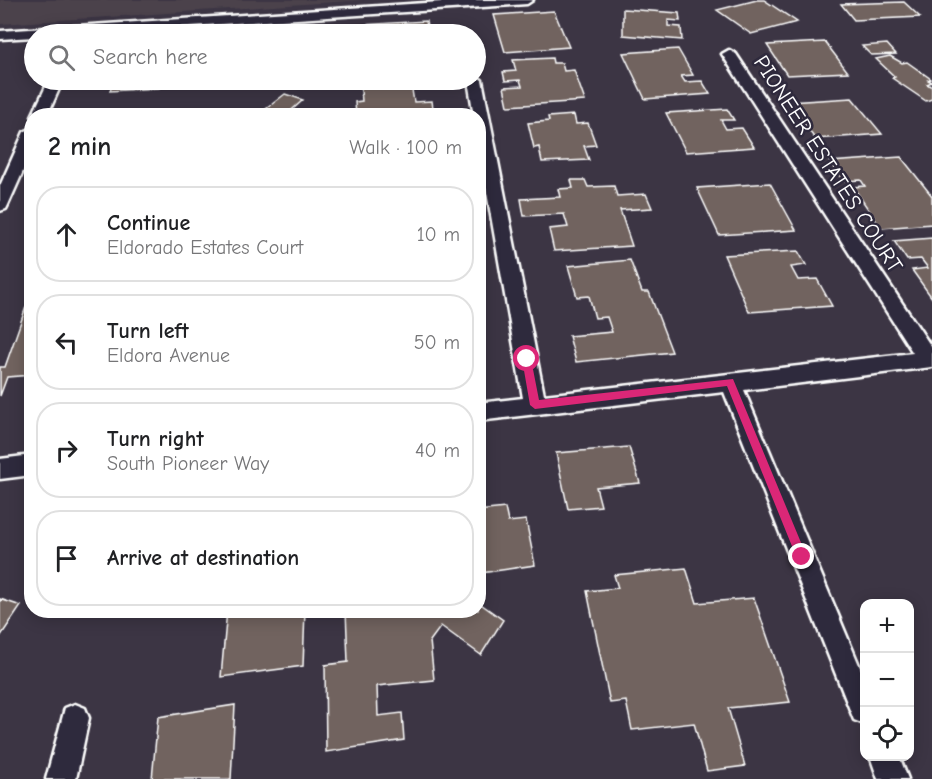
<!DOCTYPE html>
<meta charset="utf-8">
<style>
:root{--surface:#fff;--page:#f2f2f2;--text:#202124;--muted:#757577;--line:#e0e0e0}
body{margin:0;font-family:"Comic Neue",sans-serif;background:var(--page);color:var(--text)}
.controls{position:absolute;right:18px;bottom:18px;display:grid;overflow:hidden;border-radius:12px;box-shadow:0 3px 15px #0003}
.controls button{width:54px;height:54px;display:grid;place-items:center;padding:0;border:0;border-bottom:2px solid var(--line);background:var(--surface);color:var(--text);font:30px sans-serif}
.stop{position:absolute;width:18px;height:18px;margin:-14px;border:4px solid #db2777;border-radius:50%;background:#fff}
.stop.end{background:#db2777;border-color:#fff;box-shadow:0 2px 6px #0008}
.list{margin:0;padding:0;list-style:none}
h2{display:flex;justify-content:space-between;align-items:center;height:78px;margin:0;padding:0 24px;font-size:26px}
h2 small{font-size:20px;font-weight:400;color:var(--muted)}
.list li{display:grid;grid-template-columns:39px 1fr auto;gap:18px;align-items:center;box-sizing:border-box;height:96px;margin:0 12px 12px;padding:0 12px;border:2px solid var(--line);border-radius:24px}
.list b{display:block;font-size:22px;white-space:nowrap}
.list p{margin:0;font-size:20px;white-space:nowrap;color:var(--muted)}
.list em{font-size:20px;font-style:normal;color:var(--muted)}
.icon{flex:none;width:33px;height:33px;fill:none;stroke:currentColor;stroke-width:2;stroke-linecap:round;stroke-linejoin:round}
.map{position:relative;flex:none;width:932px;height:779px;overflow:hidden}
.search{position:absolute;background:var(--surface);box-shadow:0 3px 15px #0003;left:24px;top:24px;width:462px;height:66px;display:flex;align-items:center;gap:15px;box-sizing:border-box;padding:0 21px;border-radius:33px;color:var(--muted);font-size:22px}
.panel{position:absolute;background:var(--surface);box-shadow:0 3px 15px #0003;left:24px;top:108px;width:462px;height:510px;border-radius:24px}
.map>svg:first-child{display:block}
.built{fill:#4c434c}
.building{fill:#71635f;stroke:#fff;stroke-width:1.5}
.lines{fill:none;stroke-linecap:round;stroke-linejoin:round}
.street-casing{stroke:#fff;stroke-width:5}
.street{fill:#2f2a3d;fill-rule:evenodd}
.route{fill:#db2777}
.labels{text-anchor:middle;dominant-baseline:central;stroke-width:5;stroke-linejoin:round;paint-order:stroke}
.street-label{font-size:22px;fill:#fff;stroke:#2f2a3d}
</style>
<div class="map">
<svg width="932" height="779" viewBox="0 0 932 779">
<rect width="100%" height="100%" fill="#3c3544"/>
<filter id="ink" filterUnits="userSpaceOnUse"><feTurbulence type="fractalNoise" baseFrequency=".0167" numOctaves="2"/><feDisplacementMap in="SourceGraphic" scale="12" xChannelSelector="R" yChannelSelector="G"/><feConvolveMatrix kernelMatrix="1 2 1 2 8 2 1 2 1" color-interpolation-filters="sRGB"/></filter>
<g filter="url(#ink)">
<path class="built" d="M0 0H364L0 24Z"/>
<path class="building" d="M757 0H764L797 22 751 34 717 10Z
M904 2 920 17 854 20 841 4Z
M623 9 679 13 680 21 668 20V26L681 27 682 40 623 35Z
M554 11 569 47 505 52 494 15Z
M426 21 428 34H361V25Z
M825 42 848 72 787 75 767 45Z
M887 44 896 54 871 55 862 46Z
M678 49 693 75 681 76 685 82 702 81 710 94 645 99 623 53Z
M890 56 902 63 907 62 931 79 928 80 932 82 927 84 932 87V99L926 101 892 78 895 77 876 59Z
M552 58 553 63H562L564 71 574 70 585 101 508 106 504 87 522 86 520 80 505 81 503 72 516 71 513 60Z
M114 80H161L159 88 110 91Z
M360 80H417L418 84H411L414 102 432 101 434 116H356L355 102 362 101Z
M285 94 303 100 285 116H259L266 114 262 112Z
M852 98 882 134 815 139 789 102Z
M727 109 734 120H721L726 129 742 128 754 147 686 152 666 113Z
M574 115 576 124 588 123 596 145 584 146 589 160 542 162 539 147 534 148 528 123 549 121 548 117Z
M901 157 932 196V224L881 228 853 187 865 186 861 180 843 181 830 162Z
M571 180H585L588 187 614 186 617 196 646 194 652 208 620 210 632 246 554 251 549 229 568 227 564 214 524 216 521 199 560 197 558 189 573 188Z
M770 183 796 230 719 235 697 188Z
M932 238V298L912 270 928 268 921 259 907 260 894 241Z
M798 251 806 265 791 267 798 280 817 279 832 306 749 312 724 255Z
M630 260 642 292H649L672 352 576 362 569 336 612 332 607 317 595 318 589 296 577 297 568 266Z
M26 307H32V375L7 377 0 396V367H5Z
M629 447 640 483 596 487 601 506 568 509 556 453Z
M505 508 508 522 526 520 535 565 481 573 478 576V511Z
M686 568 697 603 754 598 790 702 728 708 745 766 707 771 694 723 632 730 626 701 610 703 587 591 618 588 614 575Z
M0 599 21 606 0 637Z
M478 602 503 620 481 655 441 626 430 641 434 680 377 686 378 716 402 713 404 740 326 752 325 665 348 662 346 610H478Z
M227 610H305L303 666 221 677Z
M235 705 231 779H152L158 717Z"/>
<g class="lines">
<g class="street-casing">
<path id="street" d="M471 0H533L527 4 66 34H34V37L0 39V31Z
M729 50 736 54 932 348V367L744 390 864 677V724L854 720 724 392 478 421V403L523 398 478 141V116H474L468 80H476V76L482 80 544 395 913 353 722 54Z
M49 80H63L47 116H32Z
M32 128V151L8 205 6 209 0 211V186L24 132Z
M32 455V475L0 479V459Z
M75 704 85 708 89 718 76 779H46L65 708Z
M870 756H899L908 779H878Z"/>
</g>
<use href="#street" class="street"/>
</g>
</g>
<path class="route" d="M527 355 531 359 539 400 733 379 807 557 806 561H798L727 386 535 409 530 405 522 359Z"/>
<g class="labels">
<g class="street-label">
<text transform="translate(828 164) rotate(57)">PIONEER ESTATES COURT</text>
</g>
</g>
</svg>
<div class="controls">
<button>+</button>
<button>−</button>
<button><svg class="icon" aria-label="locate" viewBox="0 0 24 24"><circle cx="12" cy="12" r="6"/><path d="M12 2v4M12 18v4M2 12h4M18 12h4"/></svg></button>
</div>
<div class="stop" style="left:527px;top:359px"></div>
<div class="stop end" style="left:802px;top:557px"></div>
<div class="search"><svg class="icon" aria-label="search" viewBox="0 0 24 24"><circle cx="10" cy="10" r="6"/><path d="M15 15l6 6"/></svg>Search here</div>
<section class="panel">
<h2>2 min<small>Walk · 100 m</small></h2>
<ul class="list">
<li><svg class="icon" aria-label="ahead" viewBox="0 0 24 24"><path d="M12 20V5M6 11l6-6 6 6"/></svg><div><b>Continue</b><p>Eldorado Estates Court</p></div><em>10 m</em></li>
<li><svg class="icon" aria-label="left" viewBox="0 0 24 24"><path d="M17 20v-9H6M10 6l-5 5 5 5"/></svg><div><b>Turn left</b><p>Eldora Avenue</p></div><em>50 m</em></li>
<li><svg class="icon" aria-label="right" viewBox="0 0 24 24"><path d="M7 20v-9h11M14 6l5 5-5 5"/></svg><div><b>Turn right</b><p>South Pioneer Way</p></div><em>40 m</em></li>
<li><svg class="icon" aria-label="arrive" viewBox="0 0 24 24"><path d="M6 21V4h12l-3 4 3 4H6"/></svg><div><b>Arrive at destination</b></div></li>
</ul>
</section>
</div>
